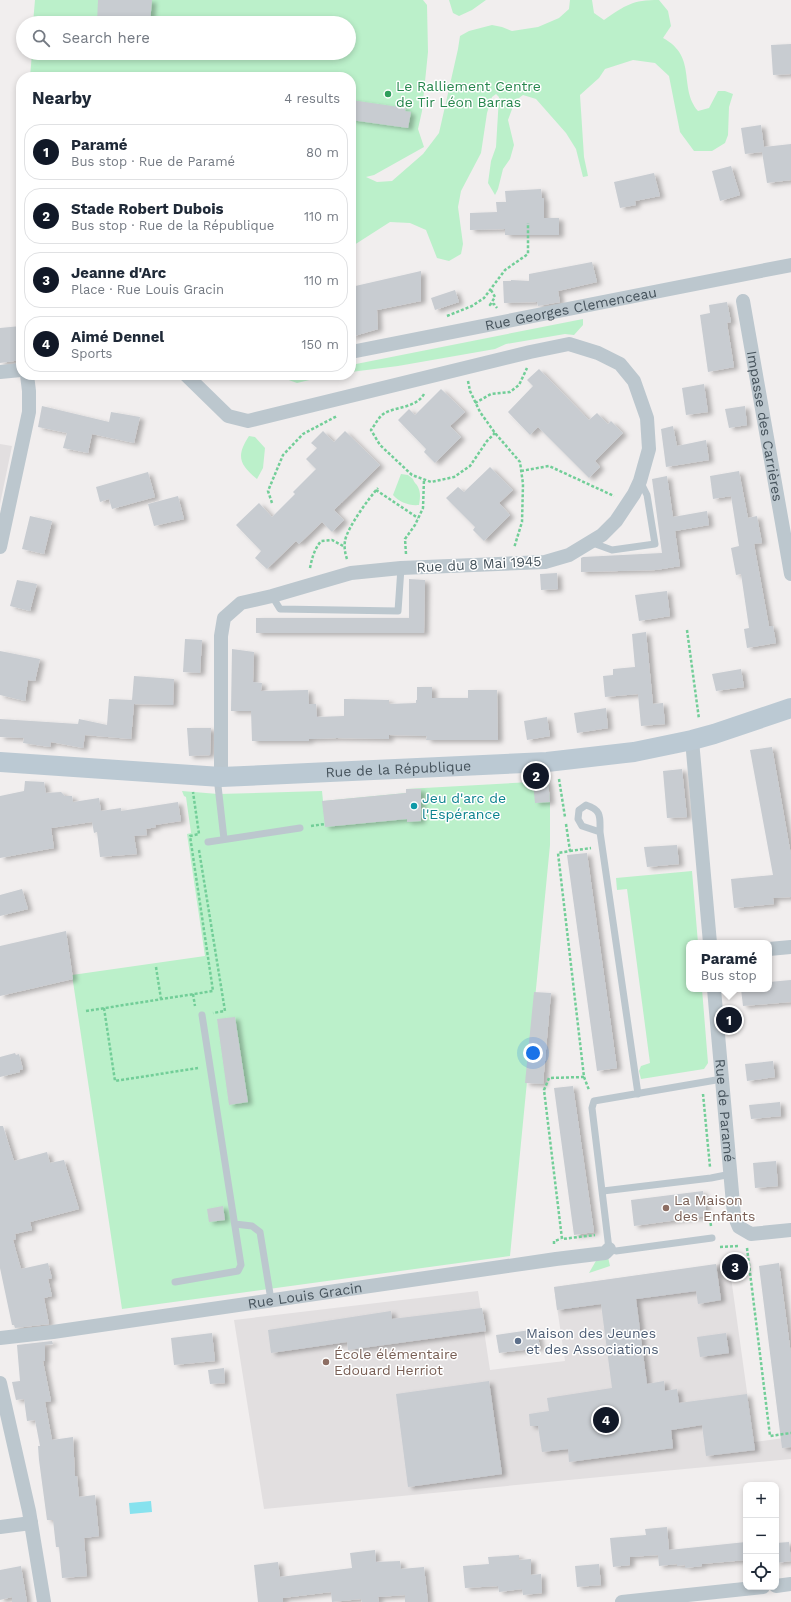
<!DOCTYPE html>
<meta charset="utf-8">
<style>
:root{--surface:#fff;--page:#f6f6f7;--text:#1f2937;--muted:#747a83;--line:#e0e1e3;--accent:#111827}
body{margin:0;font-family:"Work Sans",sans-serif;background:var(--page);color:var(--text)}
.controls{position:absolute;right:12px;bottom:12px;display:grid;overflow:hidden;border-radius:8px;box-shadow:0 2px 6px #0003}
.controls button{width:36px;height:36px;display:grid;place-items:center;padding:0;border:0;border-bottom:1px solid var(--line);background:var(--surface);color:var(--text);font:20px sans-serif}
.you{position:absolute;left:533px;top:1053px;width:14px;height:14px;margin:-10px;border:3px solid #fff;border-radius:50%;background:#1a73e8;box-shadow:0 0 0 6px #1a73e833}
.badge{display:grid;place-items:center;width:26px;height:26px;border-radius:50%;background:var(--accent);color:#fff;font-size:13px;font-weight:700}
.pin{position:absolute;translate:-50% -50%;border:2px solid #fff;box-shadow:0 1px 4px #0006}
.popup{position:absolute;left:686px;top:940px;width:86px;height:52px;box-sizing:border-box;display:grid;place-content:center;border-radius:8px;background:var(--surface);filter:drop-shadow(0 1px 3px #0005);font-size:13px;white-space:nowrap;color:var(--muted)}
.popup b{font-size:15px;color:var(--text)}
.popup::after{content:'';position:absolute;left:50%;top:100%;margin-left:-8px;border:8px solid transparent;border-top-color:var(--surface)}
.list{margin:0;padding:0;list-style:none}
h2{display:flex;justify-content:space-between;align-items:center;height:52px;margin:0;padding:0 16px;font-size:17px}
h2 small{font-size:13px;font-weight:400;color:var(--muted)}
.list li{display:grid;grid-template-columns:26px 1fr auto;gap:12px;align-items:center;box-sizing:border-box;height:56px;margin:0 8px 8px;padding:0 8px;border:1px solid var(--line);border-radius:16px}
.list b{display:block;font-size:15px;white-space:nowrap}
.list p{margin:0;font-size:13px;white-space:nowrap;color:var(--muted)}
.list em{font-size:13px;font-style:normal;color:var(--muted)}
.icon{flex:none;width:22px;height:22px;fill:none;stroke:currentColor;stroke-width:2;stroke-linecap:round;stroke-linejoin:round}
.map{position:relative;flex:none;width:791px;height:1602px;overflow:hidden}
.search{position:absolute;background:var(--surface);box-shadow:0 2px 6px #0003;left:16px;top:16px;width:340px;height:44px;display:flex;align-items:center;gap:10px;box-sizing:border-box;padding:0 14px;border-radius:22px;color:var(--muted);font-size:15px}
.panel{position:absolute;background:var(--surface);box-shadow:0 2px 6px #0003;left:16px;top:72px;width:340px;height:308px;border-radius:16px}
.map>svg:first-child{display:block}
.education{fill:#e2dfe0}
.green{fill:#bbf0ca}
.water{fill:#87e2ee}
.building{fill:#c8ccd1;filter:url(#shadow)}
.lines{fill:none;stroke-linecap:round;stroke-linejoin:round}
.path{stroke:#72ce98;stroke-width:2.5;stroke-dasharray:3 2;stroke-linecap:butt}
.lane{stroke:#bcc7ce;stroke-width:7}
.street{stroke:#bcc7ce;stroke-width:14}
.secondary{stroke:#bbc9d3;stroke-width:20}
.leisure-dot{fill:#2e9e5b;stroke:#fff;stroke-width:1.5}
.culture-dot{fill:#0f9aa8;stroke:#fff;stroke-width:1.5}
.education-dot{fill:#8d6e63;stroke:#fff;stroke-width:1.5}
.service-dot{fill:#5c6f8a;stroke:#fff;stroke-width:1.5}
.labels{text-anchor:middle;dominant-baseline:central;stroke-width:3;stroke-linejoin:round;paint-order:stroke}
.leisure-label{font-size:14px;fill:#27864d;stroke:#fff;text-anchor:start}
.street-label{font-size:14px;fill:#46535c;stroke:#fff}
.culture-label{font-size:14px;fill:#0d838f;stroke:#fff;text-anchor:start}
.education-label{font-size:14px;fill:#785e54;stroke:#fff;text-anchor:start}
.service-label{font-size:14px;fill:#4e5e75;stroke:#fff;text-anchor:start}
</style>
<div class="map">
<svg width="791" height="1602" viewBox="0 0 791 1602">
<defs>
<filter id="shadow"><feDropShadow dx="4.5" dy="2.5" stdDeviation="2" flood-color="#0004"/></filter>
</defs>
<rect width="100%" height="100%" fill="#f1eeee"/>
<path class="education" d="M0 444 12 446 0 504Z
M729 1263 754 1442 791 1437V1459L264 1509 234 1320 478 1291 490 1370 565 1361 554 1287Z"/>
<path class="green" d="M35 0H423L427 5 428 52 422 111 418 129 424 147 374 175 366 177 377 182 392 181 423 154 439 133 458 49 460 36 469 31 492 25 502 27 512 31 538 27 559 18 569 9 570 0H592L594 13 604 20C626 5 632 0 659 0L668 11 671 26 663 38C698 57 678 87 698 111L709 108 718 91H725L733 94 729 107 728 135 725 143 712 151H694L680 132 669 76 655 63 633 60 605 69 599 78 580 95 584 157 588 176 583 177 576 149 566 133 536 99 523 95 515 101 508 120 514 145 510 159 503 169 498 189 495 195 488 183 491 161 496 147 499 97 496 94 492 97 487 113 481 153 461 191 458 207 463 244 461 254 449 261 437 258 426 230 410 223 390 222 351 247V77H30L32 53H349V23H33Z
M449 0H486L472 10 459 16 453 13Z
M583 319V325L574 335 565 334 506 344 495 349 398 366 351 372V365Z
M302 375H330L297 383 286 379Z
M249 436 255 437 265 448 263 468 257 479C239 464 236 456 249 436Z
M401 474 408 475 413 479C414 483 417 484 418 487 421 493 420 499 419 505 409 506 399 502 393 495Z
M548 781 550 802V845L510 1256 122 1309 72 975 205 956 187 834 191 833 186 797 184 796 182 791 218 794 322 791 323 801 406 793V789Z
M692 871 698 943H689V989H702L708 1063 704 1069 641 1079 639 1071 641 1066 650 1063 627 889 617 890 616 878Z
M608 1257 610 1266 589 1273 597 1259Z"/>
<path class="water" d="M151 1501 152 1512 130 1514 129 1503Z"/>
<path class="building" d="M98 0H152L150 23H97Z
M791 44V74L773 75 771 45Z
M351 100 406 108 405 111 411 112 408 128 351 120Z
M761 125 764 147 791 144V180L767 183 762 152 745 154 741 128Z
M731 166 740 195 720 201 712 171Z
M654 173 660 196 635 201 636 205 620 208 614 182Z
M541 189 542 198H544V218H559V235H505V229L470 230V213L497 212 496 202H506L505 191Z
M592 262 597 282 558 291 560 302 538 306 537 302 504 303 503 281H511V280L529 281V274Z
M421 271V301L377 310 378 329 351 337V287Z
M455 290 459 302 435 310 431 298Z
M727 302 731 322 727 323 734 367 708 372 700 315 710 313 709 305Z
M21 326V360L0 363V328Z
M539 369 589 420 597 413 608 424 611 421 623 433 595 461 600 467 589 478 538 427 530 435 508 412 533 386 527 380Z
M704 384 708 412 686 415 682 388Z
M441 389 465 412 450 426 461 437 435 463 424 452 426 449 398 420 409 409 415 415Z
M42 406 109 422 111 412 140 417 134 443 92 434 88 453 63 448 67 433 38 427Z
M745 406 747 425 729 428 725 409Z
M673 426 677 446 706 440 709 460 666 467 661 429Z
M323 431 334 442 345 431 380 465 334 510 344 520 332 532 322 522 299 544 296 541 267 569 255 558 261 551 236 525 259 503 272 517 295 494 293 492 316 469 306 459 317 448 311 443Z
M490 467 513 490 499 503 510 515 484 541 473 530 475 527 446 498 458 487 464 492Z
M739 471 748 518 757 516 762 543 754 544 769 626H773L776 643 747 648 744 629 749 628 741 574 736 575 731 548 739 546 731 496 713 499 710 476Z
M148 472 155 497 112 509 109 499 100 502 96 487Z
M667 476 673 517 707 511 709 525 675 531 680 566 656 570 581 572V558L583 557 662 553 652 479Z
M178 496 184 519 154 526 148 504Z
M30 516 52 521 44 554 22 549Z
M557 573 558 589 541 590 540 574Z
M409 579 425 580 424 633H256V618H409Z
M17 580 37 584 30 611 10 606Z
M667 591 670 616 639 621 635 595Z
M646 632 653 704 663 703 665 724 641 726 638 694 605 697 603 676 613 675V669L635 667 632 634Z
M185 639 202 640 200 673 183 672Z
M232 649 254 652 253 682 262 683 261 691 308 690 309 704H316L317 717 344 716V699L389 700V704L416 703V700H417V687H432V698H468V690H497L498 740H426L427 736 389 735V739L337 738 309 739V741H252L251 711H231Z
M0 651 40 659 35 681 28 680 25 701 0 695Z
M741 669 744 687 716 691 712 674Z
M134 676 174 679 173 705 134 704 131 739 85 735 83 748 51 742 50 747 23 743 24 738 0 737V719L78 724 79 719 107 725 109 699 132 700Z
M606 708 608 728 577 733 574 713Z
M547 717 550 736 527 740 524 721Z
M187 728H211L210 755 189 756Z
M772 747 791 855V897L773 898 774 904 734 908 731 879 773 875 750 750Z
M682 769 687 817 667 818 663 771Z
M25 781 44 782 46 793 61 792 65 796H72L73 802 99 798 101 811 121 808V811L178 802 181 821 155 825 156 827 146 829 147 835 134 836 137 854 100 857 97 832 94 833 92 822 51 828 54 848 0 858V796L24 791Z
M548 781 550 802 535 803 533 783Z
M406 789H421V821L407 822V819L325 827 322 801 406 793Z
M677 845 679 864 647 867 644 847Z
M587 853 617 1068 597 1071 567 855Z
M22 889 28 909 0 916V895Z
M66 931 73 979 0 996V946Z
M791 980V1002L743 1006 741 989H769V982Z
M534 992 551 993 543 1084 525 1083Z
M235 1017 248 1102 229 1105 217 1019Z
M15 1053 16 1055 19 1054 23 1069 20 1070V1072L0 1077V1057Z
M773 1061 775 1077 747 1081 745 1064Z
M573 1086 594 1232 574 1235 554 1088Z
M780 1102 781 1116 751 1119 749 1105Z
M0 1126H3L14 1161 47 1152 50 1163 64 1160 79 1209 30 1222 32 1230 15 1234 16 1239 13 1240 21 1269 48 1263 52 1278 48 1279 52 1296 44 1298 49 1324 15 1328 14 1325H12L0 1268Z
M776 1161 778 1186 755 1188 753 1163Z
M703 1191 707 1216 634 1226 631 1200Z
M223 1206 225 1220 209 1222 207 1209Z
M779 1263 791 1355V1447L782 1448 759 1266Z
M716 1264 721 1300 698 1304 696 1291 636 1299 647 1384 664 1381 665 1391 677 1389 679 1403 747 1394 755 1450 706 1456 702 1425 671 1430 673 1448 569 1462 568 1449 542 1452 538 1426H530L529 1414 549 1411 547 1398 612 1388 601 1304 557 1310 554 1287Z
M482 1308 486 1331 348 1350 347 1342 271 1353 268 1330 391 1311 392 1319Z
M537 1329 540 1348 499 1353 496 1335Z
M212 1333 215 1361 174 1365 171 1338Z
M726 1333 729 1353 700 1357 697 1337Z
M52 1341 53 1344 45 1345V1361H43L51 1401 45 1402 52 1440 73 1437 75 1476H77L79 1497 95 1495 99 1536 84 1538 87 1576 62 1578 59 1547H56L53 1520H47L39 1460 38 1446H40L35 1420 27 1421 24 1399 16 1400 12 1382 20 1381 17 1345Z
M224 1368 225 1383 210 1384 208 1370Z
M489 1381 502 1474 408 1487 396 1394Z
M667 1527 669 1550 746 1542V1560L702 1564V1566L685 1568V1565L677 1566V1564L659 1566 658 1555 630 1557V1565L613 1567 610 1538 646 1535 645 1529Z
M789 1542 791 1561 776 1563V1543Z
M375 1550 376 1562 400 1561 401 1569 424 1567 428 1602H405V1595L378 1597 379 1602H362L361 1599 332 1602 331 1592 283 1598V1602H258L254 1565 278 1562 280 1577 352 1568 350 1553Z
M519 1555V1560L531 1559V1575L541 1574 542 1593 523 1595 522 1589 499 1592 498 1586 465 1588 463 1566 489 1564 488 1557Z
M599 1564 601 1585 577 1587 575 1566Z
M21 1566 27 1602H12V1597L0 1600V1570Z"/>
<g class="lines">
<path class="path" d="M491 290 495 297 490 305 494 304 497 308
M447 316 472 306 484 298 505 270 528 254V223
M468 381 470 391 480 412 495 433 520 462 523 484 522 522 514 548
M424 394C416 408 398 406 385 413 379 416 375 425 371 430L380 445 412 475 431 482 454 477 470 466 487 441 495 433
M475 403 491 394 510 392 519 385 527 368
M521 471 549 466 614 496
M376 490 418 518
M272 503 268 491 283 455 303 434 337 416
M406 554 405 539 415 525 423 508 424 479
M347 559C345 553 344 547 345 541 347 528 369 498 378 488
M310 568C312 558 314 550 321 541L332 540 345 547
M687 630 699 719
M559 779 565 817
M566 824 570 851 558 853 584 1077 549 1078 544 1090 562 1239 595 1235
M311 826 325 824
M199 850 225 1011 213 1013
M570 851 591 848
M156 967 161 999
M193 994 195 1006
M104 1008 115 1081 198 1068
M86 1011 213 991 190 836 199 834 193 792
M584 1077 589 1090
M703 1094 710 1167
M711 1226 710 1219 720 1217
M554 1244V1241L561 1239
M720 1247 739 1246
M747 1248 770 1436 791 1433"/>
<path class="lane" d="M590 542 612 550 655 544 647 495 640 481
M272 596 280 609 398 611 401 568
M217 777 224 839
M600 832 582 826 578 819 579 810 586 805C602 810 600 817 600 832L638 1094
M208 842 300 828
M603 1191 711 1178 731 1174
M235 1224 252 1226 260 1232 271 1300
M712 1238 616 1251 609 1249 592 1108 594 1101 722 1079
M175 1282 238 1271 241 1265 202 1015"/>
<g class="street">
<path id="s1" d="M743 301 791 574"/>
<path id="s2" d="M351 352 791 265"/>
<path d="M0 372 21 370"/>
<path d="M186 375 228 416 248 421 530 352 569 344 598 353 620 364 634 381 647 418 649 449 640 481 634 494 616 521 602 535 569 555 545 562 401 568 351 573 272 596 241 603 224 618 221 636V777"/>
<path d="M0 547 29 412V391L27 375"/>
<path d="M692 740 710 943"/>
<path d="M769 949 791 947"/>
<path id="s3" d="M714 989 734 1215 739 1227 751 1234 791 1230"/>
<path id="s4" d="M0 1338 53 1332 556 1259 605 1253 609 1249"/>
<path d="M0 1383 29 1511 44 1602"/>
<path d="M0 1527 31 1523"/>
<path d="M776 1586 791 1584"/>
<path d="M622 1602 763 1587"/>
</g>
<path class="secondary" id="s5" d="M0 762 221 777 547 762 634 752 692 740 714 734 791 708"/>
</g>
<circle class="leisure-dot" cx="388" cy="94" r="4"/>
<circle class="culture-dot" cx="414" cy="806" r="4"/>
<g class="education-dot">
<circle cx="666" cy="1208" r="4"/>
<circle cx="326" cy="1362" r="4"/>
</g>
<circle class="service-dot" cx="518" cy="1341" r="4"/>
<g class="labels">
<g class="leisure-label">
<text x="396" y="86">Le Ralliement Centre<tspan x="396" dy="16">de Tir Léon Barras</tspan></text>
</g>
<g class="street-label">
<text stroke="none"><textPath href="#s2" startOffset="224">Rue Georges Clemenceau</textPath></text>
<text stroke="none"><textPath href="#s1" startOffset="127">Impasse des Carrières</textPath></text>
<text transform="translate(479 564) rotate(-3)">Rue du 8 Mai 1945</text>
<text stroke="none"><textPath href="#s5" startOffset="399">Rue de la République</textPath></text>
<text stroke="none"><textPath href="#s3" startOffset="122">Rue de Paramé</textPath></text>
<text stroke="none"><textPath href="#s4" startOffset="308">Rue Louis Gracin</textPath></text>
</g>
<g class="culture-label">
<text x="422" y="798">Jeu d'arc de<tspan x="422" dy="16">l'Espérance</tspan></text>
</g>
<g class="education-label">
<text x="674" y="1200">La Maison<tspan x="674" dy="16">des Enfants</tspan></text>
<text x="334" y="1354">École élémentaire<tspan x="334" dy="16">Edouard Herriot</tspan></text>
</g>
<g class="service-label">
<text x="526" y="1333">Maison des Jeunes<tspan x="526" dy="16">et des Associations</tspan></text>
</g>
</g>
</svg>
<div class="controls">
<button>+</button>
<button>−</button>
<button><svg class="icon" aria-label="locate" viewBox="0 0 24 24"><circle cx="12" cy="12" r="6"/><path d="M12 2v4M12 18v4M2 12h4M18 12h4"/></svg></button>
</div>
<div class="you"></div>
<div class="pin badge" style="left:729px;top:1020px">1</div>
<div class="popup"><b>Paramé</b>Bus stop</div>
<div class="pin badge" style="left:536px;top:776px">2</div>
<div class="pin badge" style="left:735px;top:1267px">3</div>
<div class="pin badge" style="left:606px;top:1420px">4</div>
<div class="search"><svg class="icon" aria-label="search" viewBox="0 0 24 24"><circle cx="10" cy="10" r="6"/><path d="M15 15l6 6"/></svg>Search here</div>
<section class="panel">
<h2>Nearby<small>4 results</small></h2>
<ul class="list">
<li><span class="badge">1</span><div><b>Paramé</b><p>Bus stop · Rue de Paramé</p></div><em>80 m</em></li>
<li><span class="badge">2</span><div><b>Stade Robert Dubois</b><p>Bus stop · Rue de la République</p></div><em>110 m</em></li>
<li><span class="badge">3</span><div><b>Jeanne d'Arc</b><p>Place · Rue Louis Gracin</p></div><em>110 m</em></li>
<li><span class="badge">4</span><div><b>Aimé Dennel</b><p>Sports</p></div><em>150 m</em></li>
</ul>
</section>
</div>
